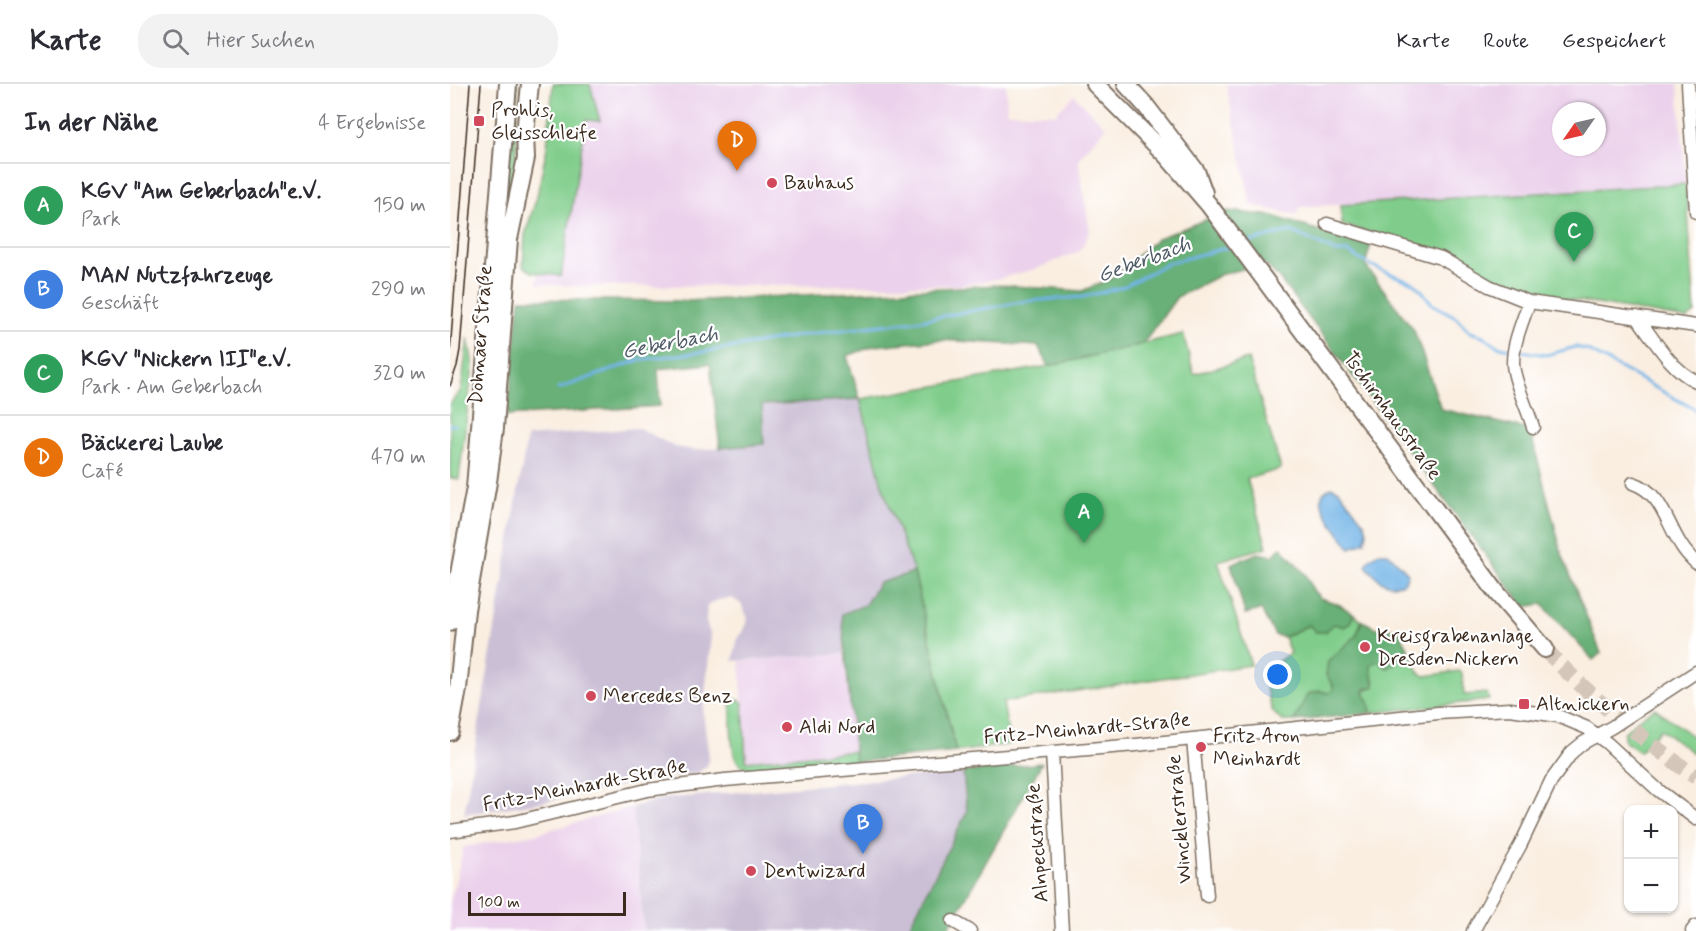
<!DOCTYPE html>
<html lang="de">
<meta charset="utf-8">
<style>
:root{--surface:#fff;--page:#f2f2f3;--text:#2b2b33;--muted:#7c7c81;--line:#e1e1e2;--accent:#111827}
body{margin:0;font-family:Mynerve,sans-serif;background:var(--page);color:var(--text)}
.controls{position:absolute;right:18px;bottom:18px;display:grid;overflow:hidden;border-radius:12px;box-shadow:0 2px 4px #0004}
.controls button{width:54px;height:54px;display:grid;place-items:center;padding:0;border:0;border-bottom:2px solid var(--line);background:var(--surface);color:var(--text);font:30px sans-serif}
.compass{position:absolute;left:1102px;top:18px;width:54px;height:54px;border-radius:50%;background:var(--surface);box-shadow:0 2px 4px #0004;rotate:236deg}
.scale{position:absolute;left:18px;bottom:15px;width:158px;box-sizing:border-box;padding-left:6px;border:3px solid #3b2a1e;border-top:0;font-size:16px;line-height:21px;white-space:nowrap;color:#3b2a1e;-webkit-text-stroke:4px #fff;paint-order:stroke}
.you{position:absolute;left:828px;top:591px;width:21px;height:21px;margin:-15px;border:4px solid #fff;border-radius:50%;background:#1a73e8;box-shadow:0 0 0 9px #1a73e833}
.badge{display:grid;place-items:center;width:39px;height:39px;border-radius:50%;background:var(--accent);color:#fff;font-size:20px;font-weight:700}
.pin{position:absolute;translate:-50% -50px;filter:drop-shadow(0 2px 3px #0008)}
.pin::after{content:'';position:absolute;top:32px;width:21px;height:18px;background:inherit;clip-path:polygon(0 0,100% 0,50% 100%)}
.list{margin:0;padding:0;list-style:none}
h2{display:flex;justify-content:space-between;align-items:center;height:78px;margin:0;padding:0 24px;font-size:26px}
h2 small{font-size:20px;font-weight:400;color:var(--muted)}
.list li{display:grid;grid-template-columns:39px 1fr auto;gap:18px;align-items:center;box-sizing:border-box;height:84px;padding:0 24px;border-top:2px solid var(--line)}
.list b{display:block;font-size:22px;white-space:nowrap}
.list p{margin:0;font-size:20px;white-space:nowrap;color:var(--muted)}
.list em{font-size:20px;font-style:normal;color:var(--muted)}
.icon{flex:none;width:33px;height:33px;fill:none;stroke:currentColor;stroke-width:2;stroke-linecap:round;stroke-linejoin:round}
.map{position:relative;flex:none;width:1246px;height:847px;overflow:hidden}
header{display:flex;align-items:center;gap:36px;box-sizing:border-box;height:84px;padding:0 30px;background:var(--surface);border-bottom:2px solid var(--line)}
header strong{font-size:28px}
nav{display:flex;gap:33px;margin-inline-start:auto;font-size:21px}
.search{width:420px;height:54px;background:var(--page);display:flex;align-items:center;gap:15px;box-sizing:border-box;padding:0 21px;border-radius:24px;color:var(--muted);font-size:22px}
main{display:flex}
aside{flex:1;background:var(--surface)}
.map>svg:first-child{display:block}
.built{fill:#ebd1eb;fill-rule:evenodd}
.industrial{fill:#cbbfd5}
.green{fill:#80cd8b;stroke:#5e7c54;stroke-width:1.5}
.forest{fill:#68b077;stroke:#526d4a;stroke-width:1.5}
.water{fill:#72b4e7;stroke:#566f82;stroke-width:1.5}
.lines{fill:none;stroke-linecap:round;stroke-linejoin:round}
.stream{stroke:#72b4e7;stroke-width:3}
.major-tunnel{stroke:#d4c7ba;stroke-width:16;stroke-dasharray:16 8;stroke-linecap:butt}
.minor-casing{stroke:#7e6f62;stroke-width:15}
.major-casing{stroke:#7e6f62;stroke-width:20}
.minor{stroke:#fff;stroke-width:12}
.major{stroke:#fff;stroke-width:16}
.tram{stroke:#3b2a1e;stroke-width:1.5}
.poi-dot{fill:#d1495b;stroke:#fff;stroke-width:2}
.labels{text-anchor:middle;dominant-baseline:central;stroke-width:4.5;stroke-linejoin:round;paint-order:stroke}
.poi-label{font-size:20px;fill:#3b2a1e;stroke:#fff;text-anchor:start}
.street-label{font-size:20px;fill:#3b2a1e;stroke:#fff}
.water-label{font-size:21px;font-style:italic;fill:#4e5a64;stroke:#fff}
</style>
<header>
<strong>Karte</strong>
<div class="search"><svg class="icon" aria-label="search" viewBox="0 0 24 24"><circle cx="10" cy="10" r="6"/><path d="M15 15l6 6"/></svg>Hier suchen</div>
<nav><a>Karte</a><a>Route</a><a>Gespeichert</a></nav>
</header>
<main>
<aside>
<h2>In der Nähe<small>4 Ergebnisse</small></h2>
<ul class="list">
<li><span class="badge" style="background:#2e9e5b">A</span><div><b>KGV &quot;Am Geberbach&quot;e.V.</b><p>Park</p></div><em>150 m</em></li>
<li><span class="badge" style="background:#3f7fe0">B</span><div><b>MAN Nutzfahrzeuge</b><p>Geschäft</p></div><em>290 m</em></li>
<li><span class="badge" style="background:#2e9e5b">C</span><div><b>KGV &quot;Nickern III&quot;e.V.</b><p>Park · Am Geberbach</p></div><em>320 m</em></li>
<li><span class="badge" style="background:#e8710a">D</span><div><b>Bäckerei Laube</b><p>Café</p></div><em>470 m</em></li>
</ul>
</aside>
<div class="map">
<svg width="1246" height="847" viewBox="0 0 1246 847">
<rect width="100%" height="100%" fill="#fff"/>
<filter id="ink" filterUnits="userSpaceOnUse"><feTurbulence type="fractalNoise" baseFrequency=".0167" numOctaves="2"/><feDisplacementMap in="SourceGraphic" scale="12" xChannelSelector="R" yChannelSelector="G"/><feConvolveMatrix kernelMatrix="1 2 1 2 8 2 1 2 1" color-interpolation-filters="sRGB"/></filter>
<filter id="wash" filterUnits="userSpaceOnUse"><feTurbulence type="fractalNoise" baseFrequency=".008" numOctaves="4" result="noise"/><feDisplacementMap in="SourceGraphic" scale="24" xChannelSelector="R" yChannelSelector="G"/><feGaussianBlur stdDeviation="1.35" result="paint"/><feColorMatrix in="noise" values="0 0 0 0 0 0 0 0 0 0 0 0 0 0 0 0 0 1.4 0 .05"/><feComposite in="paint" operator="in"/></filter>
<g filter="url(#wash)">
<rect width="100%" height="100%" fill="#faeee1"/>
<path class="built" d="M114 0H556L557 28 605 30 624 11 656 43 628 75 640 147 630 167 586 185 547 195 510 201 126 202 87 200Z
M776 0H1228L1236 100 850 123 846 131 801 121ZM1111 27H1147V63H1111Z
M394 569 405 667 296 677 290 577Z
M182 723 194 847H0V819L14 763 85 750Z"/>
<path class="industrial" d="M410 315 432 401 464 488 429 499 415 521 392 530 394 569 283 577 288 553 293 548 298 534 291 520 282 514 268 516 257 522 256 538 261 552 253 629 259 673 257 682 249 688 238 691 202 695 93 718 14 730 77 353 189 344 225 363 245 366 314 360 312 321Z
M513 688 517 727 457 847H194L182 723 211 715Z"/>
<path class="green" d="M63 0H67L66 80 53 157Z
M103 0H140L150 37 136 36 111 192 82 188 73 182 75 151 87 112 97 63Z
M1236 100 1245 229 1237 235 1069 207 1031 192 982 165 892 141 891 121Z
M733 250 744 290 798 275 831 385 797 395 817 463 768 477 801 581 553 618 560 660 506 668 464 488 432 401 410 315 599 282Z
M18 253 23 281 9 395 0 394V320L11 306Z
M904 530 912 537 906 552 876 591 883 601V606L879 609 870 607 858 610 844 637H832L822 627 812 589 840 569 834 553 859 541 866 548H875L884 540H899Z
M958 564 969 588 975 592 1009 587 1012 589 1014 611 1037 609 1039 616 921 629 919 618 914 609 925 597 920 589 921 580 928 577 937 584 942 582Z
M281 615H287L293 619 296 677 405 667V678L302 686C296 684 289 682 286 675 280 665 281 629 281 615Z
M1205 624 1246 655V671L1210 645 1190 668 1174 657V649L1187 636Z"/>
<path class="forest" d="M778 127 822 132 877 149 922 157 915 181 964 246 991 325 1080 346 1112 470 1151 569 1143 576 1092 520 1074 523 883 265 828 193 815 180 772 190 727 213 693 260 599 282 588 262 490 256 424 262 397 272 410 315 312 321 314 360 270 364 260 280 208 285 210 322 57 332 70 215 236 217 550 201 632 207 662 194 708 154Z
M831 463 856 491 863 506 870 514 888 520 904 530 899 540 894 543 884 540 875 548H866L859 541 834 553 825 551 811 526 795 530 781 480 808 469 823 472Z
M464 488 506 668 405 678 392 530 415 521 429 499Z
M912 537 927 544 948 545 958 564 942 582 937 584 928 577 921 580C920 590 925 594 924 603L915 605 914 609 919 618 921 629 844 637 858 610 870 607 879 609 883 606V601L876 591 878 577 906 552Z
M592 679 497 847H457L517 728 513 688Z"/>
<path class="water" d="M881 403 889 406 915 440 917 448 915 458 900 464C893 453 864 422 873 409 874 408 880 404 881 403Z
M928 469H938L958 489 955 498C938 507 927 495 916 482L919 476Z"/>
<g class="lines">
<path class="stream" d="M795 159 841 147 886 168H899L909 175 933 187 964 199 973 208 982 220 1006 233 1020 248 1033 252 1047 262 1060 265
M1066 266 1096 271 1126 263 1137 266 1246 326
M108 305 189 276 267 266 359 250 465 237 577 217 633 213 673 203 718 179 783 162
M0 341H5"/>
</g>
</g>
<g filter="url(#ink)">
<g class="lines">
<path class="major-tunnel" d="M1095 565C1141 614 1192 655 1246 693"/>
<g class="minor-casing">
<path id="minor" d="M1238 0 1246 128
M877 140 991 174 1039 202 1079 218 1246 242
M1079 218C1073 237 1063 258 1063 279 1063 295 1078 326 1083 343
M1187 233C1202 253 1222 287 1246 297
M1183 399C1211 408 1216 438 1231 461 1235 468 1241 474 1246 479
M743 655 757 812
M602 668 612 847
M0 747 65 738 197 706 275 696 686 661 988 629 1060 625 1108 632 1137 644 1157 659 1208 706 1246 735
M503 837 520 847
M1023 847 1071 760 1101 697 1122 668 1133 659 1162 643 1246 588
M1242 847 1246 842"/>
</g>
<g class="major-casing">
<path id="major" d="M645 0 716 71 759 121 1047 509 1095 565
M676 0 696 22 746 87 754 109
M0 538 25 404 58 0
M0 648 8 605 16 526 38 398 45 344 59 155 76 74 75 50 80 0"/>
</g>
<use href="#minor" class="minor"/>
<use href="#major" class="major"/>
<path class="tram" d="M0 269 20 0
M0 302 7 282 10 266 31 0"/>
</g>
</g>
<g class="poi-dot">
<rect x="23" y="31" width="12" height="12" rx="3"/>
<circle cx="322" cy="99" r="6"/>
<circle cx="915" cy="563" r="6"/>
<circle cx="141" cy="612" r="6"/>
<rect x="1068" y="614" width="12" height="12" rx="3"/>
<circle cx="337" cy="643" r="6"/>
<circle cx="751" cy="663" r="6"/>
<circle cx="301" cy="787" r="6"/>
</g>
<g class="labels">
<g class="poi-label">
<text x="41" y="26">Prohlis,<tspan x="41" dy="23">Gleisschleife</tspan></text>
<text x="334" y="99">Bauhaus</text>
<text x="927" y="552">Kreisgrabenanlage<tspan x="927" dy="23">Dresden-Nickern</tspan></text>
<text x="153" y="612">Mercedes Benz</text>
<text x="1086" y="620">Altnickern</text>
<text x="349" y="643">Aldi Nord</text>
<text x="763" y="652">Fritz Aron<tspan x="763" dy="23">Meinhardt</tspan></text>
<text x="313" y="787">Dentwizard</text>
</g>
<g class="street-label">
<text transform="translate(31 251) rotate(-86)">Dohnaer Straße</text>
<text transform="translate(942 332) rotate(54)">Tschirnhausstraße</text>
<text transform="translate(637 645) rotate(-5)">Fritz-Meinhardt-Straße</text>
<text transform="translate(135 702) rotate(-11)">Fritz-Meinhardt-Straße</text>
<text transform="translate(730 735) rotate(-95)">Wincklerstraße</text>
<text transform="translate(588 759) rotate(-94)">Alnpeckstraße</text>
</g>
<g class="water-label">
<text transform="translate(694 176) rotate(-20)">Geberbach</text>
<text transform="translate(220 259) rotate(-11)">Geberbach</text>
</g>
</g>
</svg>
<div class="controls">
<button>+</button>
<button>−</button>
</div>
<svg class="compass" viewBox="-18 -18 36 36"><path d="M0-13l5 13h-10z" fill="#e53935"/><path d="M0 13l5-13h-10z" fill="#7c7c81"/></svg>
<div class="scale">100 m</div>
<div class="you"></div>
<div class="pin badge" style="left:634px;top:459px;background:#2e9e5b">A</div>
<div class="pin badge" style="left:413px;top:770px;background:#3f7fe0">B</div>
<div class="pin badge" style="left:1124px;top:178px;background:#2e9e5b">C</div>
<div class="pin badge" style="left:287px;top:87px;background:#e8710a">D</div>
</div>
</main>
